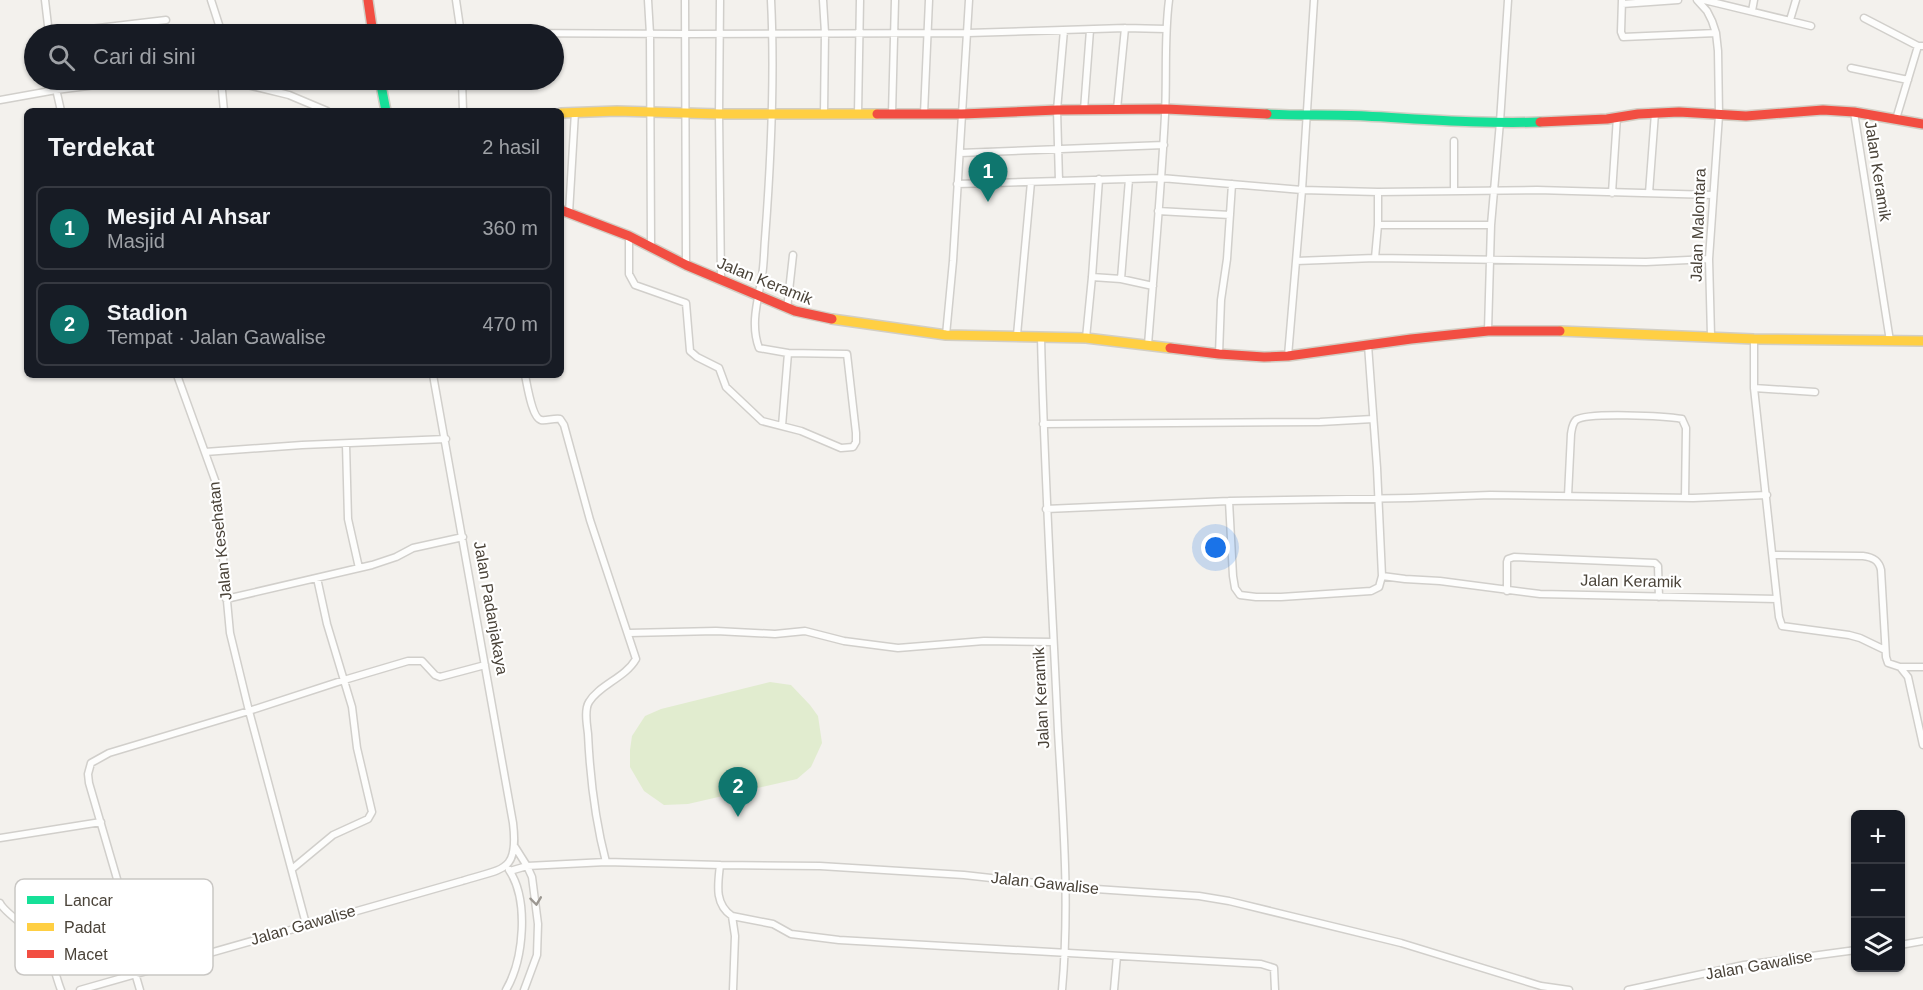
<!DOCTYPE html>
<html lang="id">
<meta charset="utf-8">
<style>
:root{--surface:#171b24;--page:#242831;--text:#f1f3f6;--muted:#9ea1a6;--line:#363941;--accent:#0f766e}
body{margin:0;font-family:Arial,sans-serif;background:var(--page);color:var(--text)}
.controls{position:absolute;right:18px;bottom:18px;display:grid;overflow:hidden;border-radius:9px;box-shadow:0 2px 4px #0004}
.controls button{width:54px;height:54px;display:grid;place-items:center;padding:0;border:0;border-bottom:2px solid var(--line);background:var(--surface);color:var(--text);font:30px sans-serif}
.you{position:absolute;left:1216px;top:548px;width:21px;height:21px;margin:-15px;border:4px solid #fff;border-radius:50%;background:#1a73e8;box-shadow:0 0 0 9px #1a73e833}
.badge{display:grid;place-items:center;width:39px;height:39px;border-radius:50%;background:var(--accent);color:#fff;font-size:20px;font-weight:700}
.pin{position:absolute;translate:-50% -50px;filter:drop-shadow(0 2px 3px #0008)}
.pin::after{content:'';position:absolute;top:32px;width:21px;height:18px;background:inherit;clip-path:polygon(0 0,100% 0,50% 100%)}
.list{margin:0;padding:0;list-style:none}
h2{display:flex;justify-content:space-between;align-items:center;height:78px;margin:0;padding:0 24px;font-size:26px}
h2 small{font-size:20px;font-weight:400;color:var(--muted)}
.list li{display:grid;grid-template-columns:39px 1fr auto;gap:18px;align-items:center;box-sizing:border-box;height:84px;margin:0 12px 12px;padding:0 12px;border:2px solid var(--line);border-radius:9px}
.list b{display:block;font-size:22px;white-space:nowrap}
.list p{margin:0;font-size:20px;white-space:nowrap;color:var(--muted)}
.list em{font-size:20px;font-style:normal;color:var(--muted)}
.icon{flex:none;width:33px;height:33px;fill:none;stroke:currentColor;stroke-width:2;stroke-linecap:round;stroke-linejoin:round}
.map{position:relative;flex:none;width:1923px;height:990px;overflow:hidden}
.search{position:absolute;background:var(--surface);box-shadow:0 2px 4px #0004;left:24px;top:24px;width:540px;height:66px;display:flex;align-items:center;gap:15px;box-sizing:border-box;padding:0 21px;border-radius:33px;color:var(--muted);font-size:22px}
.panel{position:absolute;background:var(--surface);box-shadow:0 2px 4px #0004;left:24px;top:108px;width:540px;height:270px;border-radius:9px}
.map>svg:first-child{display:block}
.green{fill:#e1eccf}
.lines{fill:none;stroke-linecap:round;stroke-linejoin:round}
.street-casing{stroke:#d1cfcb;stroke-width:9}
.fast-casing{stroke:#d2cec4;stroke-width:12}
.slow-casing{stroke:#d2cec4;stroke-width:12}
.jam-casing{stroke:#d2cec4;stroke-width:12}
.street{stroke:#fdfdfc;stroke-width:6}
.fast{stroke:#16e098;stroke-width:9}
.slow{stroke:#ffcf43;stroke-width:9}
.jam{stroke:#f24e42;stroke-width:9}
.oneway{stroke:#9b9791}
.labels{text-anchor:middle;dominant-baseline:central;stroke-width:4.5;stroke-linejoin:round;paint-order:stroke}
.street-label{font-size:16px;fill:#4a4339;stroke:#fff}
.key{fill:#fff;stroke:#c9c7c4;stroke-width:1.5}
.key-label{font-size:16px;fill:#4a4339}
</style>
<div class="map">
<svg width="1923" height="990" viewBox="0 0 1923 990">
<rect width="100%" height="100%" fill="#f3f1ed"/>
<path class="green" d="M770 682 791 685 810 705 818 716 822 743 811 767 797 779 688 804 664 805 644 791 630 767V750L632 736 645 716 661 709Z"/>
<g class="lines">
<g class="street-casing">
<path id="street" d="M45 0 49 34
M211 0 222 34
M456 0 461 34
M648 0 650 34 651 246
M685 0 686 265
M720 0 719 114 721 280
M771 0C775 79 771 160 765 239 764 251 764 264 762 276 758 300 750 324 759 348L788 353 782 426
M823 0 825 33 824 113
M1622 0 1621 32 1623 37 1716 33
M1697 0 1707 11 1712 21 1716 33 1718 51 1719 115 1709 259 1711 336
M1704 0 1811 26
M1622 4 1678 0
M1752 11 1754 0
M1864 18 1918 46H1923
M1790 20 1796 0
M48 34 166 20
M461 34 513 33 686 34 968 33 1125 28 1166 29
M1851 68 1908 80
M54 80 61 111
M221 80 224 111
M227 80 289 95 327 111
M462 80 463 111
M0 100 56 90 135 80
M1117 109 1125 28
M1084 110 1090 30
M1854 112 1890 341
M858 114 860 0
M892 114 895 0
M924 114 929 0
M1896 119 1918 46
M960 153 1164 145
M1059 181 1057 110 1064 30
M957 184 1161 178 1302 190 1378 192 1537 190 1713 195
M1454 191V141
M1378 192V225
M1612 193 1617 117
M1649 193 1655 113
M1158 211 1230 215
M569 213 575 112
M629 236V274L635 285 686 303 690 351 697 357 719 368 726 387 762 421 801 431 841 448 853 447 856 442V433L847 354 788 353
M1375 258 1378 225H1491
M1296 261 1375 258 1646 262 1709 259
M1092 277 1121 279 1153 286
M1121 279 1129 179
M787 309 793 255
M1488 331 1491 225 1500 122 1508 0
M946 335 953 261 969 0
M1017 335 1031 182
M1041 337C1044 468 1052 600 1058 731 1063 818 1070 904 1062 990
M1086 338 1092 277 1099 179
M1148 345C1154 268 1161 192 1165 115 1167 76 1164 38 1169 0
M1368 345 1377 468 1382 576 1405 579 1440 581 1540 594 1777 599 1754 388V339
M1219 354 1221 300 1227 259 1232 184
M1288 356 1302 190 1314 0
M177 375 216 483 230 633 249 711 306 924
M525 375C527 384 532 418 541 420 546 421 554 418 560 419L564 425 590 520 636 659C625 678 599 685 589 702 584 710 587 725 588 734 590 777 595 820 606 862
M1754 388 1815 392
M1043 424 1320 422 1373 419
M346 444 348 519 359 568
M205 452 302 445 446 439
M1568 496 1571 434C1572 429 1572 424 1576 420 1587 412 1666 416 1682 419L1686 428 1685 498
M1229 501 1233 576 1235 588 1240 595 1256 597H1281L1371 591 1379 587 1382 576
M1046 509 1229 501 1410 498 1490 495 1693 498 1767 495
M1773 555 1863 556C1872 557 1879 560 1881 570L1886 657 1888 663 1900 667 1908 677 1923 745
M1507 591V562L1508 559 1514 557 1655 563 1658 566 1659 597
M226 599 372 565 396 557 413 548 463 537
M1777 599 1779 617 1782 626 1849 635 1860 638 1885 650
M629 633 716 631 775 634 805 631 844 641 898 648 984 641 1053 642
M1900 667H1923
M0 838 101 822
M515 847 527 866 532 877 538 924 537 955 524 990
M720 865C718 884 714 904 732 916L773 924 791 934 839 940 1261 964 1274 968 1275 990
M292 869 333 835 368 819 372 812 357 748 352 707 327 624 317 578
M510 871 527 866 606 862 720 865 820 866 964 875 1081 888 1199 896 1229 901 1401 943 1541 986 1569 990
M0 903C5 914 32 929 41 942 52 954 55 975 61 990
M732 916 735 936 733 990
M1900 945 1923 941
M142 971 122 896 89 783 88 774 91 763 109 753 249 711 344 680 408 661H422L435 675 440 677 485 665
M135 973 140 990
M80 990 462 881C503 868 519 873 513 823L433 375
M506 990C524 959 529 900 509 870
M1114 990 1117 956
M1628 990 1744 965 1856 950"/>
</g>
<g class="fast-casing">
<path id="fast" d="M380 80 386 111
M1267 114C1300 116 1332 114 1365 116 1423 119 1482 124 1540 122"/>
</g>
<g class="slow-casing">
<path id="slow" d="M561 113 617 111 719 114H877
M832 319 946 335 1086 338 1170 348
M1560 331 1754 339 1923 341"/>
</g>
<g class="jam-casing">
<path id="jam" d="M368 0 373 34
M877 114H962L1057 110 1166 109 1267 114
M1540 122 1607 119 1638 114 1679 112 1746 116 1823 110 1854 112 1923 124
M561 210 629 236 686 265 795 311 832 319
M1170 348 1219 354 1264 357 1288 356 1411 339 1488 331H1560"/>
</g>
<use href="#street" class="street"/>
<use href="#fast" class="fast"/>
<use href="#slow" class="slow"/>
<use href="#jam" class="jam"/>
</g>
<defs><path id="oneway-chevron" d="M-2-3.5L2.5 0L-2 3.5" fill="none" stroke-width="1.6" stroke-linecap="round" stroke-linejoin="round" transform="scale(1.5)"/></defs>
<use class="oneway" href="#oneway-chevron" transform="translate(536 901) rotate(83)"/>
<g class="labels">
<g class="street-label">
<text transform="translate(1878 171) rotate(81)">Jalan Keramik</text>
<text transform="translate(1698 225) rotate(-88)">Jalan Malontara</text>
<text transform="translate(765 281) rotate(22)">Jalan Keramik</text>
<text transform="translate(220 541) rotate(-96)">Jalan Kesehatan</text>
<text transform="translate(1631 581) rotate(1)">Jalan Keramik</text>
<text transform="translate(491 608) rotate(80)">Jalan Padanjakaya</text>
<text transform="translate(1041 698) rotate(-93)">Jalan Keramik</text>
<text transform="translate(1045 883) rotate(6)">Jalan Gawalise</text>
<text transform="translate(303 925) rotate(-16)">Jalan Gawalise</text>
<text transform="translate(1759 965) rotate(-10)">Jalan Gawalise</text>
</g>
</g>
<rect x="15" y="879" width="198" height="96" rx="9" class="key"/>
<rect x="27" y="896" width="27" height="8" fill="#16e098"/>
<rect x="27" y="923" width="27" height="8" fill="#ffcf43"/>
<rect x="27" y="950" width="27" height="8" fill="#f24e42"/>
<g class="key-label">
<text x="64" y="906">Lancar</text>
<text x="64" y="933">Padat</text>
<text x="64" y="960">Macet</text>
</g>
</svg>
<div class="controls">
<button>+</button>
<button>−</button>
<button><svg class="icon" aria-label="layers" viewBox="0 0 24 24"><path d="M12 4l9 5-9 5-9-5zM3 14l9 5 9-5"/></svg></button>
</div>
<div class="you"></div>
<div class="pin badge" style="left:988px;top:202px">1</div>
<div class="pin badge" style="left:738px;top:817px">2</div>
<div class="search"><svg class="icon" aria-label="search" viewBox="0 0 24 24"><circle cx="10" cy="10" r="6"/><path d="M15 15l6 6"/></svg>Cari di sini</div>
<section class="panel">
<h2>Terdekat<small>2 hasil</small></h2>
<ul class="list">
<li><span class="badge">1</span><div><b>Mesjid Al Ahsar</b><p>Masjid</p></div><em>360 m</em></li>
<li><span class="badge">2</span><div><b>Stadion</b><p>Tempat · Jalan Gawalise</p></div><em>470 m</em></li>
</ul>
</section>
</div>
